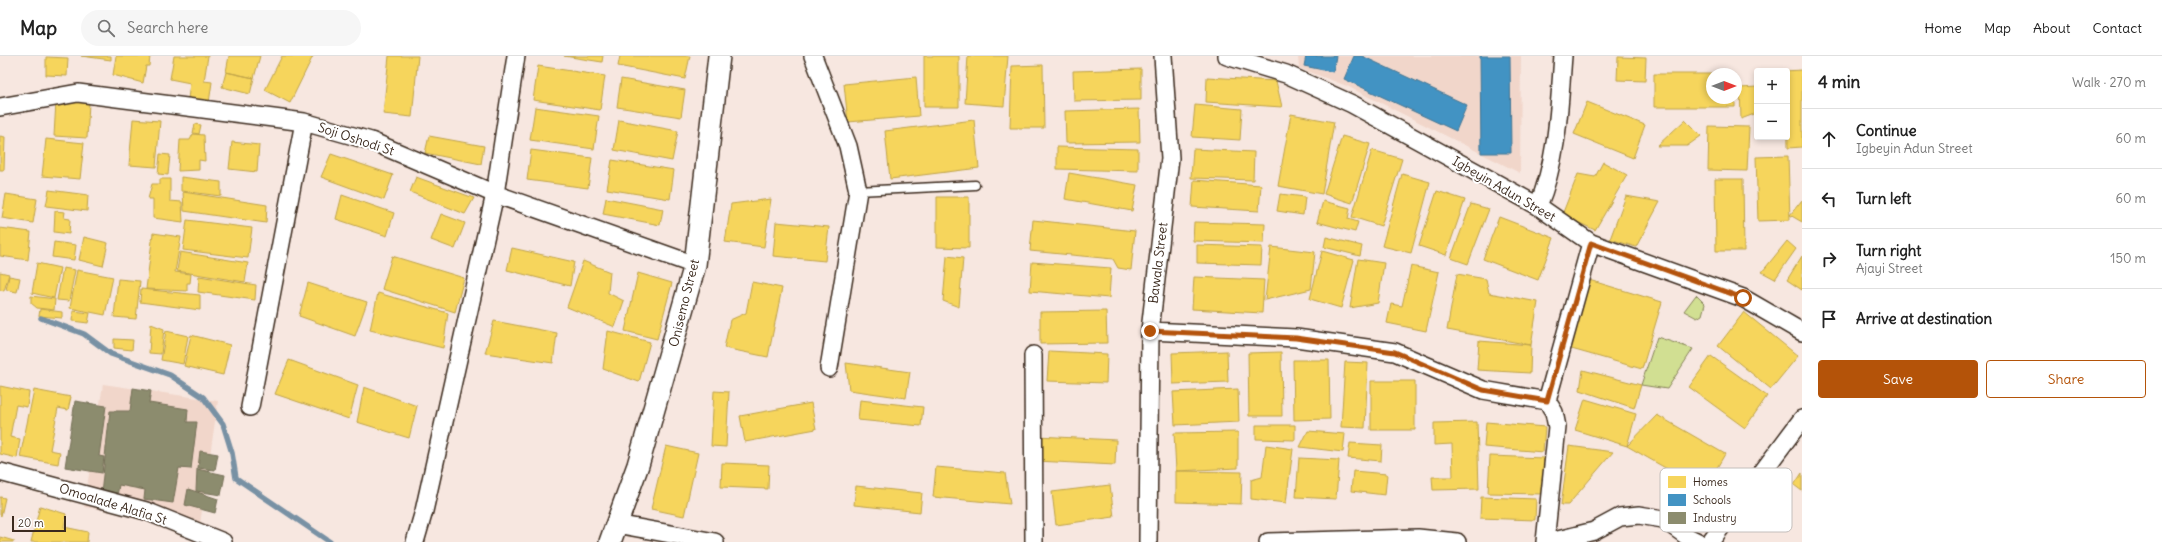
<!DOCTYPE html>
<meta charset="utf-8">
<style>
:root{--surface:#fff;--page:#f6f6f6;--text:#222;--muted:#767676;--line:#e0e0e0;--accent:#b45309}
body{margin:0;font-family:Delius,sans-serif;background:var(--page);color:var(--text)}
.controls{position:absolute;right:12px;top:12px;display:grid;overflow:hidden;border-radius:4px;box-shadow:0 2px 6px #0003}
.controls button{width:36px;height:36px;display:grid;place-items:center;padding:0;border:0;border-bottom:1px solid var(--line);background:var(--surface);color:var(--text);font:20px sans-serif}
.compass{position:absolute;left:1706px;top:12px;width:36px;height:36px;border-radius:50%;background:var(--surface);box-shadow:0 2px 6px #0003;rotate:90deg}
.scale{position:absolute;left:12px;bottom:10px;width:54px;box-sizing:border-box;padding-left:4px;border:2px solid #3b2a1e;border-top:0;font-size:11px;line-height:14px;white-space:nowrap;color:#3b2a1e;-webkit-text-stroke:3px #fff;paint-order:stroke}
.stop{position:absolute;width:12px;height:12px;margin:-9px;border:3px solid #b45309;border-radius:50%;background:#fff}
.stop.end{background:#b45309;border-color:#fff;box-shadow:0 1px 4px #0008}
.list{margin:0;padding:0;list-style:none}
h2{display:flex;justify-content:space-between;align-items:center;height:52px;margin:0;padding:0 16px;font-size:17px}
h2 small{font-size:13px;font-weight:400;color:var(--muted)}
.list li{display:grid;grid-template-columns:26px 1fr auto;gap:12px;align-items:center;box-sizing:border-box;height:60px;padding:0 16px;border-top:1px solid var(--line)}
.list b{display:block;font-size:15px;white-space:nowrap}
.list p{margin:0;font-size:13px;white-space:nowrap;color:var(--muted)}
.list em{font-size:13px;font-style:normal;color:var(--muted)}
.actions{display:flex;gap:8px;padding:12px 16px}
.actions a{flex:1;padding:9px 0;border:1px solid var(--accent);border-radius:4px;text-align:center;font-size:14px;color:var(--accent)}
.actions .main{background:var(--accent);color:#fff}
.icon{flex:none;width:22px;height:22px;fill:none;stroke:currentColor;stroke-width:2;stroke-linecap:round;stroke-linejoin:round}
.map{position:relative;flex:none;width:1802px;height:486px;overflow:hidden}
header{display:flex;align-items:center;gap:24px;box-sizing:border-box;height:56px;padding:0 20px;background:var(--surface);border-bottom:1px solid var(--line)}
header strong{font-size:19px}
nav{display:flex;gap:22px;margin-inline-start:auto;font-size:14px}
.search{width:280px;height:36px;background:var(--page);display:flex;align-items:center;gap:10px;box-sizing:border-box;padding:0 14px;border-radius:22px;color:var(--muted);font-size:15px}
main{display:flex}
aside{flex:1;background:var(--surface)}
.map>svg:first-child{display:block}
.built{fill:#f1d6ca}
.green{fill:#d1df92;stroke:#868458}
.homes{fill:#f6d55c;stroke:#bea249}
.schools{fill:#4393c3;stroke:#417492}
.industry{fill:#8c8c6e;stroke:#746f56}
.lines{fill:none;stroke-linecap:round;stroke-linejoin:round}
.stream{stroke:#7891a4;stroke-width:5.5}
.service-casing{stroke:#3b2a1e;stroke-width:11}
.minor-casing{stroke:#3b2a1e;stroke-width:20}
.tertiary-casing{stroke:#3b2a1e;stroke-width:24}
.service{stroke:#fff;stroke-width:8}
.minor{stroke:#fff;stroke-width:17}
.tertiary{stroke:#fff;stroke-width:21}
.route{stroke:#b45309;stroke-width:5}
.labels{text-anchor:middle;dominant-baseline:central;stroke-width:4;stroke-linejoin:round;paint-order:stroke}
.street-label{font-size:13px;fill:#3b2a1e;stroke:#fff}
.key{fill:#fff;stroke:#c4bfbc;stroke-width:1}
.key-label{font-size:11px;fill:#3b2a1e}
</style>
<header>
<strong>Map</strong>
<div class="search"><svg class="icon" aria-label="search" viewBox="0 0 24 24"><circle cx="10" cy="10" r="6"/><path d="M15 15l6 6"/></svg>Search here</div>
<nav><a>Home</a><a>Map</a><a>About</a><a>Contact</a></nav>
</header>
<main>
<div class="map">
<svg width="1802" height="486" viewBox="0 0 1802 486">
<rect width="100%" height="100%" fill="#f7e7e0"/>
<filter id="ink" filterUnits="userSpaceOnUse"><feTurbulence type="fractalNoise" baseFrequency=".025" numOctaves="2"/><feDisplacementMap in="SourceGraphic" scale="8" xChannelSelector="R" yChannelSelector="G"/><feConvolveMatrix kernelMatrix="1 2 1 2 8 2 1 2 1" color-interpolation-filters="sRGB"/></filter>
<g filter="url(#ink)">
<path class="built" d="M1298 0H1521L1520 117 1347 30 1299 12Z
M103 328 218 345 200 468 84 451Z"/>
<path class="green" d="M1696 239 1705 248 1702 259 1697 262 1684 255Z
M1657 281 1693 293 1667 333 1641 329Z"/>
<path class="homes" d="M81 0H111V4Z
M116 0H150L149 10H146L143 27 113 19Z
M174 0H208L204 25 212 26 209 47 188 43 190 27 170 23Z
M229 0H260L254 22 226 16Z
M282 0H313L290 47 265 34Z
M389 0H418L412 61 383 58Z
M564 0H603L602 6Z
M620 0H690L685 23 618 10Z
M924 0H959V51H924Z
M968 0H1008L1004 50 965 47Z
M46 1 68 2 67 20 46 19Z
M1618 1 1646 2 1645 25 1617 24Z
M1043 9 1044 72H1010L1012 10Z
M538 10 605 20 600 54 533 44Z
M1141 13V44L1074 45 1073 15Z
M1802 14V91L1788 92 1787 15H1784Z
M226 16 254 22 250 38 222 31Z
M1654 18H1712V42H1735V51H1654Z
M916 21 919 60 848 66 844 28Z
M1207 21 1276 25 1282 51 1206 46Z
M621 23 685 34 681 61 617 51Z
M1757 31V57L1741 63 1740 32Z
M56 45 89 47 87 82 54 80Z
M1587 46 1645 69 1633 102 1574 78Z
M1195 49 1242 53 1240 84 1192 81Z
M535 51 599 60 594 93 530 84Z
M1139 53 1140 86 1066 87 1065 55Z
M1291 58 1334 66 1322 138 1278 130Z
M133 63 160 65 156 111 129 109Z
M619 64 678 75 672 105 614 94Z
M974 64 979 112 890 123 885 75Z
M1685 64 1701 80 1687 90H1657Z
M195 68 201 69 199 78 193 77Z
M1709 70 1749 71 1747 115 1708 114Z
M193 78 204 79 205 105 199 104V114L178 115 180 84H190Z
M0 80 5 81 4 114H0Z
M429 80 484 90 481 108 425 97Z
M1342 80 1370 88 1352 147 1324 138Z
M46 83 84 87 80 123 42 120Z
M232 86 259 89 257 116 229 113Z
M1057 91 1138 93V115L1057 113Z
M1193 93 1254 96 1253 124 1191 122Z
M531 94 592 102 588 132 527 124Z
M1372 94 1402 103 1381 170 1352 161Z
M160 98 170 99 168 119 158 118Z
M331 98 393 119 384 144 321 121Z
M1788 100 1790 164 1758 165 1756 101Z
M612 104 674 114 670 143 607 133Z
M1603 106 1627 119 1595 174 1562 159 1578 118 1595 121Z
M1069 117 1137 129 1132 155 1065 143Z
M1402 118 1430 126 1411 197 1382 190Z
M181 121 221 126V140L181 135Z
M416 121 474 142 465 158 410 136Z
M160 123H170V145L182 146 183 166 153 162V143H148L152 128H160Z
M1715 123H1743L1744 195H1716Z
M1194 124 1261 129 1259 155 1192 151Z
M49 134 88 139 87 155 46 150Z
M1437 135 1465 144 1446 199 1419 190Z
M183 136 267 149 266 167 184 155Z
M6 138 37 143 33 167 2 162Z
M1280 138 1305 141 1303 159 1277 155Z
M342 139 394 157 387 180 336 163Z
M1626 140 1660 146 1636 191 1610 183Z
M937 141H969V192L937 191Z
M606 142 663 153 660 169 603 158Z
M771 143 764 191 725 186 731 148Z
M1802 144V166L1790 159Z
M1323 145 1350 152 1348 163 1358 166 1355 176 1317 166Z
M1471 148 1489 153 1468 208 1451 202Z
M55 155 65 156 64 162 70 163 69 178 54 176Z
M441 158 465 167 455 193 431 184Z
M1499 161 1554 182 1538 224 1483 203Z
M187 164 252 172 248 202 183 194Z
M1033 164 1135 175 1131 214 1118 212 1113 203 1030 195Z
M776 166 829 171 825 205 773 200Z
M1194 166 1265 168 1264 187 1193 185Z
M0 172 31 176 28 204 0 200Z
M153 177 181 181 175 216 191 218 190 227H187V235L146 233Z
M84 181 108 187 103 210 79 204Z
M1326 181 1362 190 1360 200 1324 191Z
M1787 185 1796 193 1775 223 1762 216Z
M54 186 76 189 74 204 52 201Z
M1197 189 1262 191 1261 209 1197 207Z
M1271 191 1315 196 1311 233 1265 244Z
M512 192 574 206 570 230 507 214Z
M1322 195 1354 204 1341 252 1310 243Z
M180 196 248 207 245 226 177 215Z
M392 200 464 222 455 256 382 233Z
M947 200 963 202 959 251 943 245Z
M1802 200V234L1787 224Z
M1358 203 1384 207 1378 247 1350 252Z
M583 205 610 216 608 237 624 245 615 271 567 251Z
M1032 206 1111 212 1109 242 1030 235Z
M37 207 60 212 54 242 32 237Z
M1411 210 1439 216 1426 275 1387 267 1391 248 1402 250Z
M63 212 75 214 69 245 57 244Z
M77 214 113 221 105 259 70 252Z
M0 216 9 218 4 235 0 234Z
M638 217 672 227 657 283 625 275Z
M1457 218 1486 223 1489 237 1538 246 1531 289 1447 274Z
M9 220 20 222 17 236 6 234Z
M199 220 256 229 255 244 198 236Z
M1194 221 1264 224 1262 257 1192 253Z
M118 223 140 225 136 263 114 261Z
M1589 224 1662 246 1642 313 1568 292Z
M752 226 782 232 768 301 724 292 730 264 746 257Z
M308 227 367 246 355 280 299 260Z
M141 233 200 239V254L140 246Z
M378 237 448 257 443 292 370 274Z
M31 240 55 243 54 254 37 252 31 247Z
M40 253 62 256V262L39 260Z
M73 255 90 257 88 267 72 265Z
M1106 255 1107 287 1040 288V256Z
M1744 256 1798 300 1771 333 1718 290Z
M494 265 557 277 553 307 485 297Z
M151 268 164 273 161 298 149 297Z
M166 275 188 280 183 308 161 304Z
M608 275 650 286 639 326 603 313Z
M191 279 230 289 223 319 184 310Z
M114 283 133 284 132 294 114 292Z
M1479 285 1531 289 1530 317 1477 314Z
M1049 295 1107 298 1106 327 1047 325Z
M1227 295 1228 326 1173 328 1172 297Z
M1281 296 1282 360H1249L1248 297Z
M1711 300 1767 340 1745 372 1689 331Z
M289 304 358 329 349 363 275 338Z
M1293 304H1329L1330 363 1294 364Z
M1345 306 1368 307 1365 372 1341 371Z
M846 307 910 316 906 342 849 334Z
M1583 314 1641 329 1634 352 1580 334Z
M1371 325H1415V374H1371Z
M0 330 29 336 27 351 16 349 10 381 20 383 17 402 0 398Z
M364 331 417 350 409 382 357 366Z
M1238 333 1239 366 1175 369 1173 336Z
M34 334 71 341 68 354 58 352 50 394 60 396 58 408 20 401Z
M714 335 729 336 726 391 711 390Z
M1585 343 1636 358 1627 390 1575 374Z
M860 344 923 351 921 370 858 364Z
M811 347 816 373 745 386 740 360Z
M1657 359 1725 398 1704 434 1627 390Z
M1477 366 1479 433 1433 434 1432 421H1453L1452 388 1434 389V367Z
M1486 366 1545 371 1543 396 1484 391Z
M1256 369H1295V384L1256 383Z
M1308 375 1345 378 1343 396 1300 391Z
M1238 376V412L1176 415 1174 377Z
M1037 380 1116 384 1115 409 1036 405Z
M1350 387 1382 389 1381 405 1348 402Z
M1266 389 1293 393 1286 447 1251 443V424L1262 421Z
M666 390 698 397 684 460 651 453Z
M1569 390 1613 396 1568 449H1561Z
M1490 400 1544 402 1543 438 1488 437Z
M1299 402 1339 404 1336 443 1296 441Z
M722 407 769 409 768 433 721 431Z
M936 411 1005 417 1010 448 933 441Z
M1176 415 1242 416 1241 448 1176 446Z
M1353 415 1387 418 1385 439 1351 435Z
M1802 417V435L1794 429Z
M1110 429 1114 461 1056 469 1052 436Z
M856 430 922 437 920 456 854 449Z
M0 441 5 442 1 460 0 459Z
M1481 441 1536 443 1535 464 1480 462Z
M40 450 66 458 64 471 88 476 87 486H31Z
M0 481 14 485V486H0Z"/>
<path class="schools" d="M1306 0H1336L1333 16 1304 10Z
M1354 0H1362L1467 49 1456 75 1344 23Z
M1480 0H1510L1511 97H1481Z"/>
<path class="industry" d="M133 332 151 335 149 347 188 353 187 366H197L191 413 179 412 173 447 144 443 145 434 119 429 117 440 101 438 110 355H130Z
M75 345 106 350 99 400 104 401 102 417 65 411Z
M200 395 218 398 215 414 198 412Z
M197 413 225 419 221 439 196 435Z
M188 433 218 443 215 457 185 449Z"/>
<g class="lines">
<path class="stream" d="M41 262 84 278 111 298 170 319 203 341 223 368 232 397 236 422 330 486"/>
<g class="service-casing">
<path id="service" d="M858 135 975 129"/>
</g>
<g class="minor-casing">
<path id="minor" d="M813 0 848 90 858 135 829 312
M1227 0 1286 18 1352 48 1538 150 1591 187 1743 242 1802 276
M0 51 78 37 304 66 371 85 495 138 695 209
M1538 150C1558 103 1559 51 1563 0
M1150 275 1296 282 1395 296 1483 334 1547 345
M1033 299 1034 486
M250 351 304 66
M0 416 146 455 223 486
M616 468 715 486
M415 486 424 455 495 138 516 0
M1148 486 1150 275 1170 102 1163 0
M1268 486 1418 482 1457 486
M1545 486 1557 371 1554 356 1547 345 1591 187
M1550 486 1594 475 1620 461 1639 459 1663 463 1688 481 1698 486
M1710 486 1802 363"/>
</g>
<g class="tertiary-casing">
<path id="tertiary" d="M610 486 638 409 695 209 719 0"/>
</g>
<use href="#service" class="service"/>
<use href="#minor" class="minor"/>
<use href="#tertiary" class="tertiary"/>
</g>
</g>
<g class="lines" filter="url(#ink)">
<path class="route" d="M1150 275 1296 282 1395 296 1483 334 1547 345 1591 187 1743 242"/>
</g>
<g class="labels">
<g class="street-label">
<text transform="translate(356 83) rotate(18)">Soji Oshodi St</text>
<text transform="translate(1504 133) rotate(30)">Igbeyin Adun Street</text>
<text transform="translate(1158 207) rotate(-83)">Bawala Street</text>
<text transform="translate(684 247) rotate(-76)">Onisemo Street</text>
<text transform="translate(113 448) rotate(17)">Omoalade Alafia St</text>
</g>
</g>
<rect x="1660" y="412" width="132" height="64" rx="6" class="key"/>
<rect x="1668" y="420" width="18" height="12" fill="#f6d55c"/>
<rect x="1668" y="438" width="18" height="12" fill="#4393c3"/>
<rect x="1668" y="456" width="18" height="12" fill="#8c8c6e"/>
<g class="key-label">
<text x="1693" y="430">Homes</text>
<text x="1693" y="448">Schools</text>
<text x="1693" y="466">Industry</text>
</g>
</svg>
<div class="controls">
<button>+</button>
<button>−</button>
</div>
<svg class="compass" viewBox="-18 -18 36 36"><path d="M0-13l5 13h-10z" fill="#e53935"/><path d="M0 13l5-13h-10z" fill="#767676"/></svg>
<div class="scale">20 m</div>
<div class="stop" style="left:1743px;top:242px"></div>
<div class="stop end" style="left:1150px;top:275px"></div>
</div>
<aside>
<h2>4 min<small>Walk · 270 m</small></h2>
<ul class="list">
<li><svg class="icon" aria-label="ahead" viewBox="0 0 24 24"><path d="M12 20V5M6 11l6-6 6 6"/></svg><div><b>Continue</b><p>Igbeyin Adun Street</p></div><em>60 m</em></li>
<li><svg class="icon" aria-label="left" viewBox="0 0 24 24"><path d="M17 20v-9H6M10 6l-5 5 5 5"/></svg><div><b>Turn left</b></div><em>60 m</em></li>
<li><svg class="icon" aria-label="right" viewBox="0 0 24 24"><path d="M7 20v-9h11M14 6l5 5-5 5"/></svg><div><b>Turn right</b><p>Ajayi Street</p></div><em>150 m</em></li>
<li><svg class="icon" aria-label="arrive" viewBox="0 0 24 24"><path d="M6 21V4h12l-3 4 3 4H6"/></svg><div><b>Arrive at destination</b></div></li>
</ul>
<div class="actions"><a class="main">Save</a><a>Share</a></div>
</aside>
</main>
